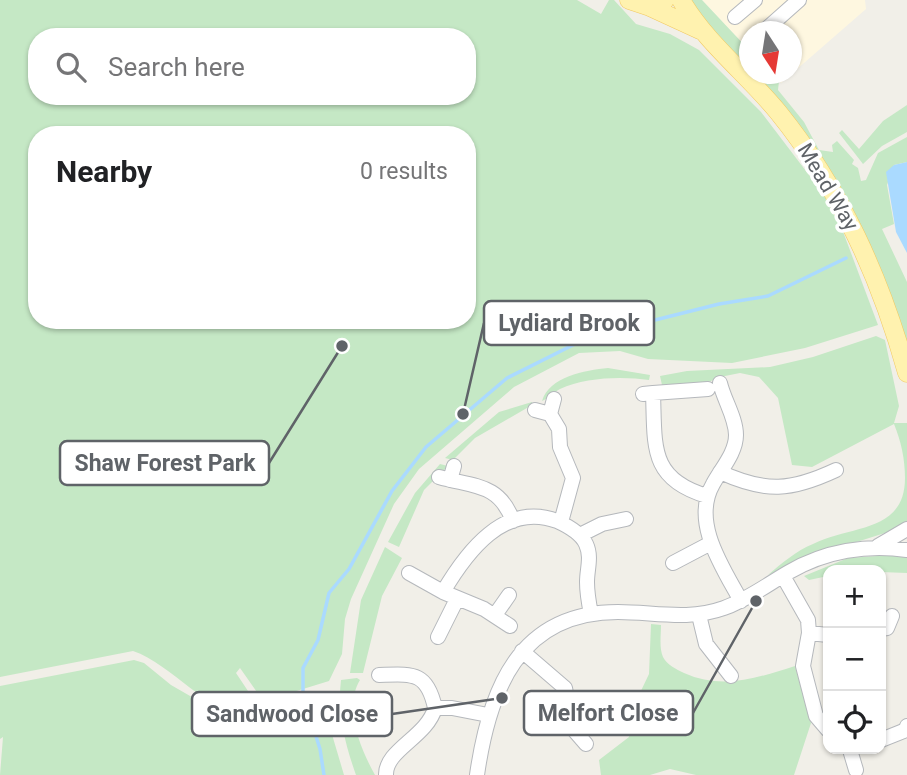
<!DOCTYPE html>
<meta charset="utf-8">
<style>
:root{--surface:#fff;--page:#f2f2f2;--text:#202124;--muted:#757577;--line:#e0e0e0}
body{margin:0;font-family:Roboto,sans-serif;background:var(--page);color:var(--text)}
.controls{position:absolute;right:21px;bottom:21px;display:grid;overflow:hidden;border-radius:14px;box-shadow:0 2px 5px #0004}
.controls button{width:63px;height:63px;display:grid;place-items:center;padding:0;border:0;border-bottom:2px solid var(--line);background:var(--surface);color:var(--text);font:35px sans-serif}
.compass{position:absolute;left:739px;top:21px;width:63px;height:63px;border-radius:50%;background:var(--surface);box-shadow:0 2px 5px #0004;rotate:168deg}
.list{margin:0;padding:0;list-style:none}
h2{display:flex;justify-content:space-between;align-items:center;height:91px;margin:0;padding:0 28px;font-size:30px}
h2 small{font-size:23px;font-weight:400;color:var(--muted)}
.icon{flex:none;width:38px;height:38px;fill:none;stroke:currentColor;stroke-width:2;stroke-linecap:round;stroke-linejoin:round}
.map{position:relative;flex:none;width:907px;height:775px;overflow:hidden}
.search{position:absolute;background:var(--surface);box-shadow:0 2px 5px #0004;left:28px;top:28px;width:448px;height:77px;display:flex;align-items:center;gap:18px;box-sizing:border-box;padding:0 24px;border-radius:28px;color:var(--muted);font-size:26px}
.panel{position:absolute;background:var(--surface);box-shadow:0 2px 5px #0004;left:28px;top:126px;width:448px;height:203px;border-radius:28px}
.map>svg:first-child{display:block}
.commercial{fill:#fef7e0}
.green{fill:#c5e8c5;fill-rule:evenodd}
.water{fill:#aadaff}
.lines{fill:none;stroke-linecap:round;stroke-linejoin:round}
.stream{stroke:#aadaff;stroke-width:3.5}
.minor-casing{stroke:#b5b8bc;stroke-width:16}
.major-casing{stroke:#f2c960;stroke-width:19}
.minor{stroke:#fff;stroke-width:14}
.major{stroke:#fff2af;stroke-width:18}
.labels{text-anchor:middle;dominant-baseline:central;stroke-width:7;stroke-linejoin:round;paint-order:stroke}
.street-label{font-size:21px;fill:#5f6368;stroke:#fff}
.leader{fill:none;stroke:#5f6368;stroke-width:2.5}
.callout-dot{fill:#5f6368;stroke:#fff;stroke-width:2.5}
.callout{fill:#fff;stroke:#5f6368;stroke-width:2.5}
.callout-label{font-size:23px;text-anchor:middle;font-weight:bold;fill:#5f6368}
</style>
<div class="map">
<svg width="907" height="775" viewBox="0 0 907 775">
<rect width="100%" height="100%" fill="#f1efe8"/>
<path class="commercial" d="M702 0H865L866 9 781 83 772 74H792V32H750L749 50Z"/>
<path class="green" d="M0 0H577L601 14 609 0H614L636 24 670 34 699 50 761 112 828 200 839 221 878 325 805 348 732 363 648 359 620 351 579 353 514 387 419 469 394 504 351 599 345 619 342 654 329 681 277 697 268 708 240 668 236 673 260 709 250 717C207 714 172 664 133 651L0 677ZM37 37H467V96H37ZM37 135H467V320H37Z
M686 0H702L749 50V72Z
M751 74H772L779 81 778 90 804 122 819 150 833 152 832 145 837 141 854 160 852 164 858 168 861 181 866 180 878 153 907 137V162L894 165 887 185 894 224 882 229 907 282V352L893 308Z
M907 105V132L882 146 863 164 839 133 842 130 859 149 883 121Z
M876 336 885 340 899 406 894 423H907V526L806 558 768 575C782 563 796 551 813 544 851 525 905 533 905 478 905 459 901 441 894 424L812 467 792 465 778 398 759 377 740 373 720 377 704 384 662 385 660 376 687 371 770 367 813 357Z
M608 368 650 375 649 380C623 376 585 377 560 389 554 392 549 398 542 401 549 377 585 370 608 368Z
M532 402V405L475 438 453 460 445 458 499 412Z
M440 464 448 466 424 490 399 547 388 542 415 493Z
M385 547 402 558 382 596 363 673H350L361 600Z
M892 555 907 556V573L828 570V576L809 580 804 576 848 558Z
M651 624 661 625C661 635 659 648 663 657 667 665 676 669 684 673 722 690 757 678 795 666L811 723 794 775H696L670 769 650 775H601L599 760 629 737 628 718 649 674Z
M134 660 144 663 171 685 237 723 261 721V737L268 731C270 703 299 692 323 704L344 775H0L3 737 0 739V686Z
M357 678 360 680C343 708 361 750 375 775H356C345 744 337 713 341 680Z"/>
<path class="water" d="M907 162V253L896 232 886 172 894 165Z"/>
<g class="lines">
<path class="stream" d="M324 775 320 749 303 695V668L318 640 329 593 349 569 392 491 426 447 507 378 591 336 719 304 768 296 846 258"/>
<g class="minor-casing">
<path id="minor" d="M735 17 755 0
M763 32 799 0
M720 383C724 400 736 418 736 435 736 453 721 469 713 484 691 522 723 568 741 601
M653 393 708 389
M643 394 653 393C655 446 649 479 707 496
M535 410 550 414 559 429 560 447 573 478 561 522
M550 414 554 399
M720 472C766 493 791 491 836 470
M439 477C474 487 499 483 513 521
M450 480 454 466
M580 535 602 524 626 519
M878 546 907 529
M673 563 711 543
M409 573 443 592C466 553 504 501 557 521 568 526 581 533 586 544 592 557 587 569 587 582 587 593 589 604 591 614
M783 576 808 620 809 633 803 666 816 716 828 730
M443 592 484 609 510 626
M495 615 509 595
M699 615 706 644 731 676
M881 629 887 628 892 616
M809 633 828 635
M438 637 457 599
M522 651 565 688 573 729 586 744
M379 675C412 674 427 671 435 708
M881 740 906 730 907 726
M850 750 856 770
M386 775C385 750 427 737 435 708H452L488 715
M477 775C489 691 518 612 618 612 654 612 688 621 724 608 747 600 768 584 789 572 825 551 867 544 907 550"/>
</g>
<g class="major-casing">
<path id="major" d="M629 0 650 7 665 0
M681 0C706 43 747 74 778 112 841 190 880 277 907 373
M650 7 700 30"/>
</g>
<use href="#minor" class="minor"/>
<use href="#major" class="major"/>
</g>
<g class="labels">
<g class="street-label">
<text transform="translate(828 187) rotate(59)">Mead Way</text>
</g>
</g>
<path class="leader" d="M463 414L484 323M342 346L269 463M756 601L693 713M502 698L392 714"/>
<g class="callout-dot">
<circle cx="463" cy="414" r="7"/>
<circle cx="342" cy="346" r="7"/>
<circle cx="756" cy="601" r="7"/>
<circle cx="502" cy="698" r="7"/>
</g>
<g class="callout">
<rect x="484" y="301" width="170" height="44" rx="7"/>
<rect x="60" y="441" width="209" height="44" rx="7"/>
<rect x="524" y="691" width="169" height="44" rx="7"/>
<rect x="192" y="692" width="200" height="44" rx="7"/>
</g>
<g class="callout-label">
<text x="569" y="331">Lydiard Brook</text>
<text x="165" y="471">Shaw Forest Park</text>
<text x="608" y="721">Melfort Close</text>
<text x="292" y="722">Sandwood Close</text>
</g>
</svg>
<div class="controls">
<button>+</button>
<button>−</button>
<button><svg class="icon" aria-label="locate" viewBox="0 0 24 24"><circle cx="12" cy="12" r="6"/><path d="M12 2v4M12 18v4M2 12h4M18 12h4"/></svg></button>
</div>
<svg class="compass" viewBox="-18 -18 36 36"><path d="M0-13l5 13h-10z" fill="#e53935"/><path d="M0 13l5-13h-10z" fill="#757577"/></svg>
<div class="search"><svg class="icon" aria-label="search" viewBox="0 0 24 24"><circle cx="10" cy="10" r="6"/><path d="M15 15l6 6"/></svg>Search here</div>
<section class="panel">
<h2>Nearby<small>0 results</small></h2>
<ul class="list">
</ul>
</section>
</div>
